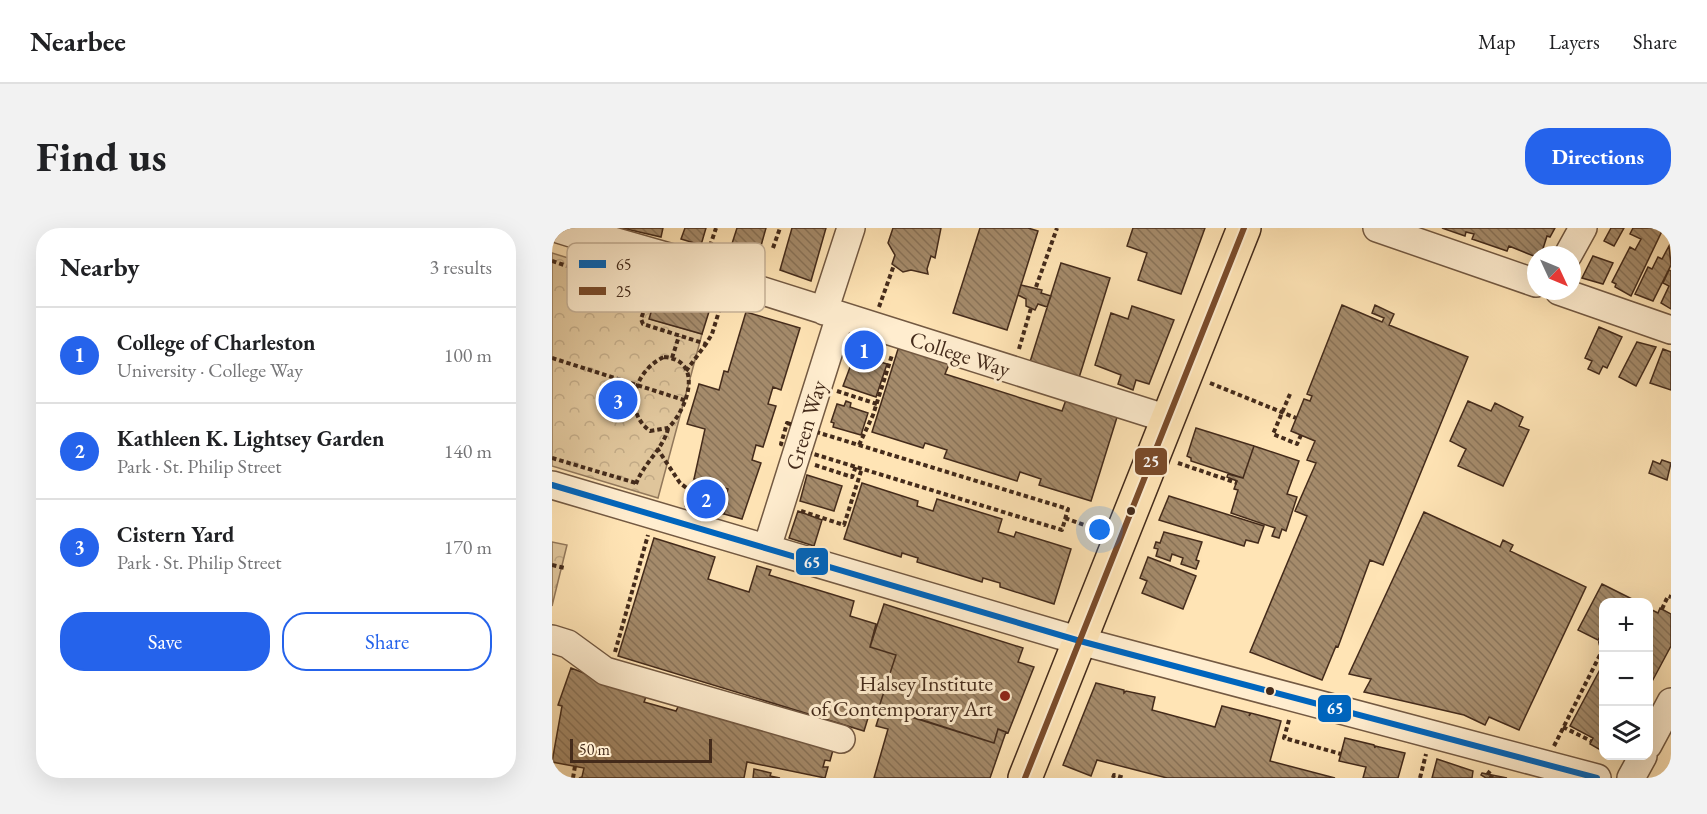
<!DOCTYPE html>
<meta charset="utf-8">
<style>
:root{--surface:#fff;--page:#f2f2f2;--text:#202124;--muted:#757577;--line:#e0e0e0;--accent:#2563eb}
body{margin:0;font-family:"EB Garamond",serif;background:var(--page);color:var(--text)}
.controls{position:absolute;right:18px;bottom:18px;display:grid;overflow:hidden;border-radius:12px;box-shadow:0 6px 24px #0002}
.controls button{width:54px;height:54px;display:grid;place-items:center;padding:0;border:0;border-bottom:2px solid var(--line);background:var(--surface);color:var(--text);font:30px sans-serif}
.compass{position:absolute;left:975px;top:18px;width:54px;height:54px;border-radius:50%;background:var(--surface);box-shadow:0 6px 24px #0002;rotate:134deg}
.scale{position:absolute;left:18px;bottom:15px;width:142px;box-sizing:border-box;padding-left:6px;border:3px solid #442b1b;border-top:0;font-size:16px;line-height:21px;white-space:nowrap;color:#442b1b;-webkit-text-stroke:4px #ffedcf;paint-order:stroke}
.you{position:absolute;left:548px;top:302px;width:21px;height:21px;margin:-15px;border:4px solid #fff;border-radius:50%;background:#1a73e8;box-shadow:0 0 0 9px #1a73e833}
.badge{display:grid;place-items:center;width:39px;height:39px;border-radius:50%;background:var(--accent);color:#fff;font-size:20px;font-weight:700}
.pin{position:absolute;translate:-50% -50%;border:3px solid #fff;box-shadow:0 2px 6px #0006}
.list{margin:0;padding:0;list-style:none}
h2{display:flex;justify-content:space-between;align-items:center;height:78px;margin:0;padding:0 24px;font-size:26px}
h2 small{font-size:20px;font-weight:400;color:var(--muted)}
.list li{display:grid;grid-template-columns:39px 1fr auto;gap:18px;align-items:center;box-sizing:border-box;height:96px;padding:0 24px;border-top:2px solid var(--line)}
.list b{display:block;font-size:22px;white-space:nowrap}
.list p{margin:0;font-size:20px;white-space:nowrap;color:var(--muted)}
.list em{font-size:20px;font-style:normal;color:var(--muted)}
.actions{display:flex;gap:12px;padding:18px 24px}
.actions a{flex:1;padding:14px 0;border:2px solid var(--accent);border-radius:24px;text-align:center;font-size:21px;color:var(--accent)}
.actions .main{background:var(--accent);color:#fff}
.icon{flex:none;width:33px;height:33px;fill:none;stroke:currentColor;stroke-width:2;stroke-linecap:round;stroke-linejoin:round}
.map{position:relative;flex:none;width:1119px;height:550px;overflow:hidden;border-radius:24px}
header{display:flex;align-items:center;gap:36px;box-sizing:border-box;height:84px;padding:0 30px;background:var(--surface);border-bottom:2px solid var(--line)}
header strong{font-size:28px}
nav{display:flex;gap:33px;margin-inline-start:auto;font-size:21px}
.intro{display:flex;align-items:center;justify-content:space-between;box-sizing:border-box;height:144px;padding:0 36px}
h1{margin:0;font-size:42px}
.button{padding:15px 27px;border-radius:24px;background:var(--accent);color:#fff;font-size:21px;font-weight:700}
main{display:flex;gap:36px;padding:0 36px}
aside{flex:1;background:var(--surface);border-radius:24px;box-shadow:0 6px 24px #0002}
.map>svg:first-child{display:block}
.forest{fill:url(#forest-crowns);stroke:#92785b;stroke-width:1.5}
.garden{fill:#dfc59b;stroke:#92785b;stroke-width:1.5}
.building{fill:url(#building-back-hatch);stroke:#442b1b;stroke-width:1.5}
.lines{fill:none;stroke-linecap:round;stroke-linejoin:round}
.minor-casing{stroke:#735942;stroke-width:30}
.major-casing{stroke:#442b1b;stroke-width:36}
.path{stroke:#442b1b;stroke-width:4;stroke-dasharray:4.5 3;stroke-linecap:butt}
.minor{stroke:#ffedcf;stroke-width:27}
.major{stroke:#ffe4b5;stroke-width:33}
.bus-1-casing{stroke:#ffedcf;stroke-width:10}
.bus-2-casing{stroke:#ffedcf;stroke-width:10}
.bus-1{stroke:#0065bd;stroke-width:6}
.bus-2{stroke:#7a4b2a;stroke-width:6}
.bus-dot{fill:#442b1b;stroke:#ffedcf;stroke-width:2}
.poi-dot{fill:#8f2418;stroke:#ffedcf;stroke-width:2}
.labels{text-anchor:middle;dominant-baseline:central;stroke-width:6;stroke-linejoin:round;paint-order:stroke}
.street-label{font-size:22px;fill:#442b1b;stroke:#ffedcf}
.poi-label{font-size:22px;fill:#442b1b;stroke:#ffedcf;text-anchor:end}
.key{fill:#ffedcf;stroke:#c7b399;stroke-width:1.5}
.key-label{font-size:16px;fill:#442b1b}
.line-badge{stroke:#ffedcf;stroke-width:2}
.badge-label{font-size:16px;text-anchor:middle;font-weight:bold;fill:#fff}
</style>
<header>
<strong>Nearbee</strong>
<nav><a>Map</a><a>Layers</a><a>Share</a></nav>
</header>
<div class="intro"><h1>Find us</h1><a class="button">Directions</a></div>
<main>
<aside>
<h2>Nearby<small>3 results</small></h2>
<ul class="list">
<li><span class="badge">1</span><div><b>College of Charleston</b><p>University · College Way</p></div><em>100 m</em></li>
<li><span class="badge">2</span><div><b>Kathleen K. Lightsey Garden</b><p>Park · St. Philip Street</p></div><em>140 m</em></li>
<li><span class="badge">3</span><div><b>Cistern Yard</b><p>Park · St. Philip Street</p></div><em>170 m</em></li>
</ul>
<div class="actions"><a class="main">Save</a><a>Share</a></div>
</aside>
<div class="map">
<svg width="1119" height="550" viewBox="0 0 1119 550">
<defs>
<pattern id="forest-crowns" width="20" height="18" patternUnits="userSpaceOnUse" patternTransform="scale(1.5)"><rect width="20" height="18" fill="#dfc59b"/><path d="M2 6a3 3 0 1 1 6 0M12 15a3 3 0 1 1 6 0" fill="none" stroke="#c1a985"/></pattern>
<pattern id="building-back-hatch" width="6" height="6" patternUnits="userSpaceOnUse" patternTransform="scale(1.5)"><rect width="6" height="6" fill="#a58b6b"/><path d="M-1 5l2 2M0 0l6 6M5-1l2 2" fill="none" stroke="#887257"/></pattern>
</defs>
<rect width="100%" height="100%" fill="#ffe4b5"/>
<filter id="stains"><feTurbulence type="fractalNoise" baseFrequency=".00333" numOctaves="4"/><feColorMatrix values="0 0 0 0 .2 0 0 0 0 .09 0 0 0 0 .02 0 0 0 .5 -.17"/></filter>
<radialGradient id="worn" r=".72"><stop offset=".6" stop-color="#630" stop-opacity="0"/><stop offset="1" stop-color="#630" stop-opacity=".3"/></radialGradient>
<path class="forest" d="M0 25 107 58 98 91 150 106 106 270 0 238Z
M0 314 15 317 0 378Z"/>
<path class="garden" d="M142 251 176 261 170 281 173 282 172 286 165 287 133 278Z"/>
<path class="building" d="M70 0H111L109 9Z
M133 0H154L149 17 129 11Z
M185 0H214L207 25 203 24 200 32 177 25Z
M240 0H274L259 53 228 42Z
M341 0H389L383 30 379 28 375 41 376 46 359 42 351 44 340 36 343 27 336 15Z
M428 0H476L486 3 455 102 401 85Z
M581 0H653L629 66 586 52 595 25 575 18Z
M890 0H1003L998 9 995 8 989 27 984 29 957 18 955 23 920 11 922 6 914 4 913 8Z
M1059 0H1072L1062 18 1052 13Z
M1081 0H1104L1110 3 1079 68 1063 59 1064 56 1060 54 1078 19 1083 22 1089 11 1078 6Z
M1117 18 1119 37 1101 73 1083 66 1096 39 1100 41 1106 29 1110 31Z
M1041 28 1061 35 1051 56 1030 50Z
M509 35 558 50 526 153 477 137Z
M1117 42 1119 43V81L1109 75 1117 58 1111 55Z
M469 57 490 62 489 65 499 68 495 79 486 76 483 82 474 78V71L466 67Z
M107 58 160 74 150 106 97 91Z
M790 77 830 94 832 90 820 85 823 77 842 86 837 97 916 129 831 337 818 332 786 419 784 418 770 452 698 424 755 288 743 283 764 235 755 232 763 213 739 203 752 171 758 173 760 168 755 166Z
M580 78 622 92 597 156 584 152 581 162 566 156 569 147 543 137 559 85 576 91Z
M194 84 248 100 229 162 221 159 216 176 224 178 211 219 204 217 200 232 209 235 190 291 172 286 173 282 170 281 176 261 142 251 153 201 135 196 147 156 167 162 172 143 176 144Z
M1047 99 1070 109 1055 140 1051 138 1047 146 1036 141 1040 133 1033 130Z
M1085 114 1104 119 1084 158 1067 149Z
M347 118 398 134 393 146 510 183 515 169 566 186 539 273 487 257 489 251 468 244 465 253 392 230 395 222 373 215 371 220 320 204Z
M1111 121 1119 124V162L1098 155Z
M303 126 335 136 324 169 291 158Z
M294 173 299 175 298 179 316 185 309 207 281 199 282 195 279 194 285 176 292 178Z
M916 173 939 183 943 175 971 189 967 198 977 202 951 258 906 238 914 221 898 213Z
M644 200 702 218 691 250 639 233V230L635 228Z
M702 218 747 233 735 266 745 269 734 303 730 301 727 310 720 308 723 300 679 285 686 262 682 261 685 253 675 249 676 246 691 250Z
M1110 232 1119 235 1115 252 1097 245 1101 233 1108 236Z
M255 247 290 258 282 283 248 273Z
M310 255 366 273 365 278 381 283 385 271 450 291 446 304 462 309 464 304 519 321 502 376 448 359V355L431 350 430 354 365 334 366 330 350 325 349 329 292 311Z
M617 268 712 298 706 315 694 312 692 318 607 292Z
M246 283 270 292 262 318 237 310Z
M872 284 948 319 951 312 961 317 958 323 1034 359 967 502 937 489 933 497 912 487 812 464 819 451 797 446Z
M612 304 650 314 644 332 647 333 644 341 629 336 631 330 620 326 618 333 604 328 606 321 602 320 604 314 608 315Z
M102 310 163 329 156 351 197 364 205 338 219 342 217 347 302 373 298 388 324 396 318 419 344 427 327 479 320 477 312 503 66 428Z
M596 329 644 348 631 381 590 365 595 353 588 350Z
M1050 356 1086 374H1052V401L1046 412 1026 402Z
M332 376 471 420 466 434 482 439 456 505 446 501 442 515 327 479 344 427 318 419Z
M1096 380 1106 385 1108 380 1119 386V418L1096 461Z
M1052 434V524L1038 516 1041 510 1018 498Z
M19 440 94 469 92 474 124 483 127 477 281 522 278 533 273 532 271 539H276L273 550 195 534 192 550H27L30 549 32 540 0 534 10 478 6 477Z
M544 455 572 462V465L574 463 603 469 600 482 663 499 670 478 698 485 697 488 699 485 729 493 718 533 783 550H615L545 532 539 548 511 537Z
M330 479 442 515 446 501 454 504 438 550H322L336 501 324 498Z
M793 510 822 517 823 520V518L853 525 846 550H811L814 539 787 533Z
M885 531 921 543 920 550H880Z
M202 541 219 545 218 548 228 550H201Z
M930 545 955 550H934L929 547Z"/>
<g class="lines">
<g class="minor-casing">
<path id="minor" d="M3 0 32 9 33 5 194 51 192 57 616 191
M825 0 984 55
M1016 27 1031 0
M1007 63 1119 102
M272 83 299 0
M0 257 528 413 1045 550
M219 307 288 88
M0 411 16 416 53 443 289 511
M1096 517 1119 474
M1079 550 1091 528"/>
</g>
<g class="major-casing">
<path id="major" d="M473 550 692 0"/>
</g>
<path class="path" d="M158 18 164 0
M221 20 228 0
M0 33 91 63 96 71 89 91 91 96 154 116 160 106 172 67
M484 59 505 0
M327 79 342 37
M467 121 479 80
M112 129C153 132 135 182 116 200L98 203C70 182 83 142 112 129Z
M0 130 135 173
M120 130 127 108
M134 143 154 116
M658 155 744 190
M285 163 325 176
M738 166 721 206 745 216 749 207
M235 195 516 281 510 302 229 216Z
M307 217 321 187 340 127
M105 220 128 255 144 267 143 272 151 273 154 267
M0 230 84 255
M626 235 685 255
M263 237 300 249 304 238
M84 256C91 236 111 221 116 201
M249 283 292 297 310 240
M513 290 546 302
M0 337 13 340
M1110 381 1116 368 1119 369
M63 424 96 307
M737 492 732 510 789 526
M1011 499 1039 513
M1002 518 1050 423 1048 414 1052 408
M938 543 935 547 941 550
M21 550 23 538
M561 550 562 547 573 550
M868 550 874 526"/>
<use href="#minor" class="minor"/>
<use href="#major" class="major"/>
<g class="bus-1-casing">
<path id="bus-1" d="M0 257 528 413 1045 550"/>
</g>
<g class="bus-2-casing">
<path id="bus-2" d="M473 550 692 0"/>
</g>
<use href="#bus-1" class="bus-1"/>
<use href="#bus-2" class="bus-2"/>
</g>
<g class="bus-dot">
<circle cx="579" cy="283" r="5"/>
<circle cx="718" cy="463" r="5"/>
</g>
<circle class="poi-dot" cx="453" cy="468" r="6"/>
<g class="labels">
<g class="street-label">
<text transform="translate(408 126) rotate(18)">College Way</text>
<text transform="translate(254 197) rotate(-73)">Green Way</text>
</g>
<g class="poi-label">
<text x="441" y="455">Halsey Institute<tspan x="441" dy="25">of Contemporary Art</tspan></text>
</g>
</g>
<rect x="15" y="15" width="198" height="69" rx="9" class="key"/>
<rect x="27" y="32" width="27" height="8" fill="#0065bd"/>
<rect x="27" y="59" width="27" height="8" fill="#7a4b2a"/>
<g class="key-label">
<text x="64" y="42">65</text>
<text x="64" y="69">25</text>
</g>
<g class="line-badge">
<rect x="582" y="219" width="34" height="29" rx="6" fill="#7a4b2a"/>
<rect x="243" y="319" width="34" height="29" rx="6" fill="#0065bd"/>
<rect x="765" y="466" width="35" height="29" rx="6" fill="#0065bd"/>
</g>
<g class="badge-label">
<text x="599" y="239">25</text>
<text x="260" y="340">65</text>
<text x="783" y="486">65</text>
</g>
<rect width="100%" height="100%" filter="url(#stains)"/>
<rect width="100%" height="100%" fill="url(#worn)"/>
</svg>
<div class="controls">
<button>+</button>
<button>−</button>
<button><svg class="icon" aria-label="layers" viewBox="0 0 24 24"><path d="M12 4l9 5-9 5-9-5zM3 14l9 5 9-5"/></svg></button>
</div>
<svg class="compass" viewBox="-18 -18 36 36"><path d="M0-13l5 13h-10z" fill="#e53935"/><path d="M0 13l5-13h-10z" fill="#757577"/></svg>
<div class="scale">50 m</div>
<div class="you"></div>
<div class="pin badge" style="left:312px;top:122px">1</div>
<div class="pin badge" style="left:154px;top:271px">2</div>
<div class="pin badge" style="left:66px;top:172px">3</div>
</div>
</main>
